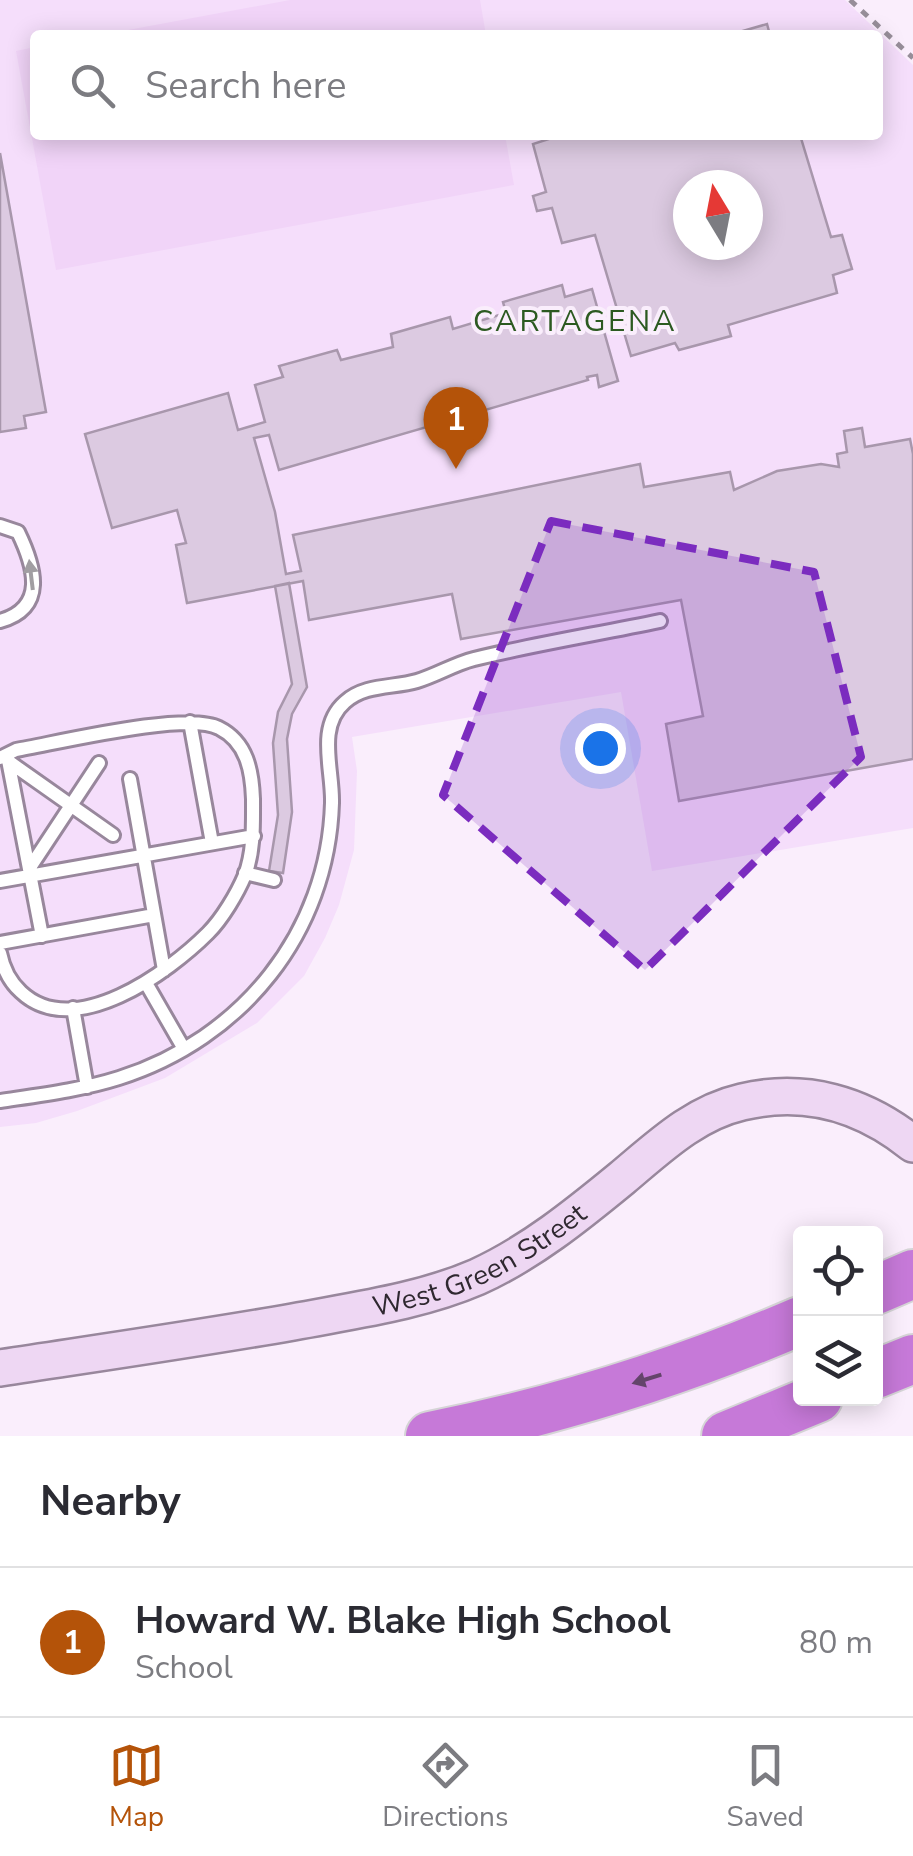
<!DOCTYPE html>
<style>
:root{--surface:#fff;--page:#f7f7f7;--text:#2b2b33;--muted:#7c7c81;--line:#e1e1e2;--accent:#b45309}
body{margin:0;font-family:"Nunito Sans",sans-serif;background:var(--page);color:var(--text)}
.controls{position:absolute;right:30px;bottom:30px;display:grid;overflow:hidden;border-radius:10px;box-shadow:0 5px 25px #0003}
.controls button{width:90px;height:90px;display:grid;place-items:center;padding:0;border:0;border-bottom:2px solid var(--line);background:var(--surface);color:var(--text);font:50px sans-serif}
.compass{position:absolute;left:673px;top:170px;width:90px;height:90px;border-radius:50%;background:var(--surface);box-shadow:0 5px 25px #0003;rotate:350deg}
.you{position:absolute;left:600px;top:748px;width:35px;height:35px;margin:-25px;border:8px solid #fff;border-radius:50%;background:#1a73e8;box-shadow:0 0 0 15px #1a73e833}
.badge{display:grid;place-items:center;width:65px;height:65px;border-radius:50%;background:var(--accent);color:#fff;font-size:32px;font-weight:700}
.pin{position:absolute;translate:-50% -82px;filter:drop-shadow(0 2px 5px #0008)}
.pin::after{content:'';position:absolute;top:52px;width:35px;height:30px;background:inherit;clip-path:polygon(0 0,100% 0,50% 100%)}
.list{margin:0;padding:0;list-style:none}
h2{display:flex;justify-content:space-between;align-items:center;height:130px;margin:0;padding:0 40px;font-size:42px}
h2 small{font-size:32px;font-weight:400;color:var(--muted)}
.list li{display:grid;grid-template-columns:65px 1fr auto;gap:30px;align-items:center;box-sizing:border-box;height:150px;padding:0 40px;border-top:2px solid var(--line)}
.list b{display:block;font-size:38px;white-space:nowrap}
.list p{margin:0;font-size:32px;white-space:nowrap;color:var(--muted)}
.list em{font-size:32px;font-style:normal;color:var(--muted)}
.icon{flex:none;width:55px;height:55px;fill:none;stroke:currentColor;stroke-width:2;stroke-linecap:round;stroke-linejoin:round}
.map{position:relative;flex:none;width:913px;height:1436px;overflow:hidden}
.search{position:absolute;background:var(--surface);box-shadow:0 5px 25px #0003;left:30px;right:30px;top:30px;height:110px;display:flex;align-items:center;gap:25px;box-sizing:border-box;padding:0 35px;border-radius:10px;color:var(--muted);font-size:38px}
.sheet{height:280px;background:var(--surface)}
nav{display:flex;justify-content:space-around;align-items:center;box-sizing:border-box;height:140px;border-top:2px solid var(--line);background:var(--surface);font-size:28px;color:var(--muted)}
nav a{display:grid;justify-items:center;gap:5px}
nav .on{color:var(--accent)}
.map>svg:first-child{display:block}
.built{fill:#f5defb;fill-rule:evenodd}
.green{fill:#f1d4f8}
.building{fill:#dccae1;stroke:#a897ac;stroke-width:2.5;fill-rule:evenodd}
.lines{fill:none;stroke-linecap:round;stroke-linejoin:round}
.lane-casing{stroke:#98879c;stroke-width:18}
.secondary-casing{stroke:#98879c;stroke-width:40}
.highway-casing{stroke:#d5d4d6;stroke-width:52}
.path{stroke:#978e99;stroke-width:5;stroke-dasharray:8 8;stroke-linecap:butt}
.lane{stroke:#fff;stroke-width:12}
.secondary{stroke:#eed7f3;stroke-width:35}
.highway{stroke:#c679d8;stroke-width:48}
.oneway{fill:#a19ea2}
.oneway2{fill:#64446b}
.marked{fill:#7b2cbf;fill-opacity:0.2;stroke:#7b2cbf;stroke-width:8;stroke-dasharray:20 12;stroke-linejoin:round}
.labels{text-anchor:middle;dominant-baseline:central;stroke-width:8;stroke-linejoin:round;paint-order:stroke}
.street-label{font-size:28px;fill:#2f2830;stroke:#faeefc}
.neighbourhood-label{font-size:30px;letter-spacing:2.5px;fill:#2c5a21;stroke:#faeefc}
</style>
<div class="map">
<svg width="913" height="1436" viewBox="0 0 913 1436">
<rect width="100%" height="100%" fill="#faeefc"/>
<path class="built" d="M0 0H845L913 65V828L652 871 621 692 352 737 357 771 354 850 339 905 325 938 304 976 257 1023 165 1078 77 1111 36 1123 0 1127ZM35 35H878V135H35ZM688 185H748V245H688Z"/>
<path class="green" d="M290 0H480L486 35H101Z
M35 47V135H505L514 185 56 270 16 51Z"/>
<path class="building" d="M767 24 770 35H729Z
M561 135H800L831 237 842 235 852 269 833 275 837 293 728 325 731 336 679 350 675 343 631 356 595 235 562 243 552 208 537 211 533 196 546 192 533 144ZM688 185H748V245H688Z
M0 153 46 412 24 416 26 428 0 432Z
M562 285 565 297 592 289 618 381 599 387 597 375 587 377 588 380 279 470 269 435 254 438 275 512 286 574 301 571 293 535 640 464 644 487 730 472 734 490 777 471 821 464 839 467 837 454 847 452 844 431 862 428 865 447 910 439 913 454V759L679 801 666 724 703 716 681 600 461 639 452 594 309 620 303 581 187 603 176 545 186 543 177 510 112 528 85 434 228 393 238 430 265 422 255 385 283 377 279 366 337 350 341 360 393 347 391 334 450 317 453 329 506 313 503 302Z
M289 583 307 687 292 714 287 739 292 812 283 873 269 871 278 815 273 743 278 712 292 684 275 586Z"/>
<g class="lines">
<g class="lane-casing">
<path id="lane" d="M0 526 18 532C35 567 47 608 0 621
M190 722 212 843
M7 755 42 936
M0 758 16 750C57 743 187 711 219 728 247 742 252 771 253 799 253 825 254 851 245 875 237 894 222 919 208 933 169 972 74 1042 21 992 10 982 3 968 0 953
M8 761 113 835
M130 779 164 970
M29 869 99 763
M245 873 274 880
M0 881 254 836
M0 943 154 915
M146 983 184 1049
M73 1008 87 1087
M0 1101C40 1095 81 1090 119 1078 242 1039 328 933 332 803 333 769 316 727 345 702 365 684 393 688 417 681 437 675 454 664 474 659 535 644 598 634 660 621"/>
</g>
<g class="secondary-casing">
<g id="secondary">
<path id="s1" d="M0 1368C98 1353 196 1339 293 1322 356 1310 419 1302 477 1277 530 1253 577 1215 622 1178 659 1147 694 1113 742 1102 805 1087 863 1104 913 1144"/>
</g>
</g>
<g class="highway-casing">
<path id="highway" d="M876 1290 913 1274
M876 1374 913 1359
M430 1436C557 1411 681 1372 800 1321
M726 1436 818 1398"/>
</g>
<path class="path" d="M850 0 913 58"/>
<use href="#lane" class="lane"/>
<use href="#secondary" class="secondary"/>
<use href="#highway" class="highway"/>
</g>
<defs><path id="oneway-solid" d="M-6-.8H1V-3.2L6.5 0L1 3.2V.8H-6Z" transform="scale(2.5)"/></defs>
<use class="oneway" href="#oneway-solid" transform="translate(31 575) rotate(-97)"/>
<use class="oneway2" href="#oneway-solid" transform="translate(647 1379) rotate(163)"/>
<path class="marked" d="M551 521 814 572 861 757 645 970 443 795Z"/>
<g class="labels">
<g class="street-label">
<text stroke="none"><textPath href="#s1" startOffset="495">West Green Street</textPath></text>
</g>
<g class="neighbourhood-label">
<text x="575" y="321">CARTAGENA</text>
</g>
</g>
</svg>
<div class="controls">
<button><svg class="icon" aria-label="locate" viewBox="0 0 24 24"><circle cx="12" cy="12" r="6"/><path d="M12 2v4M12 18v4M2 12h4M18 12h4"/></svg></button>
<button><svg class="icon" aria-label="layers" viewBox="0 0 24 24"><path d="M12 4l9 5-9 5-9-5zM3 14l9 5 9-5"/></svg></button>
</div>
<svg class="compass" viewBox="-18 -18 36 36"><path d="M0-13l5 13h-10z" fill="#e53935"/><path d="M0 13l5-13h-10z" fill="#7c7c81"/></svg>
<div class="you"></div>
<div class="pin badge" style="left:456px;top:469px">1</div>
<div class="search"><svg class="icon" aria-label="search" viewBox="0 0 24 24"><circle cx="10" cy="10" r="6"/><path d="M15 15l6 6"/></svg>Search here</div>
</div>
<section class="sheet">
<h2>Nearby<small></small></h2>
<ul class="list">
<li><span class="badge">1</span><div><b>Howard W. Blake High School</b><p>School</p></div><em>80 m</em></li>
</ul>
</section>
<nav>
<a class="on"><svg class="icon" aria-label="map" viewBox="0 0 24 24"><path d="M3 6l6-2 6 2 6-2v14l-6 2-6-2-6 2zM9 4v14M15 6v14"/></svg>Map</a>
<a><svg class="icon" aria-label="directions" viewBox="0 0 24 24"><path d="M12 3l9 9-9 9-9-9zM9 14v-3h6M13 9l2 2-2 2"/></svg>Directions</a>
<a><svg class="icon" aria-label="saved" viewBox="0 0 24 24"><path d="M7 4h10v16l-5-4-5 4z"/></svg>Saved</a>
</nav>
